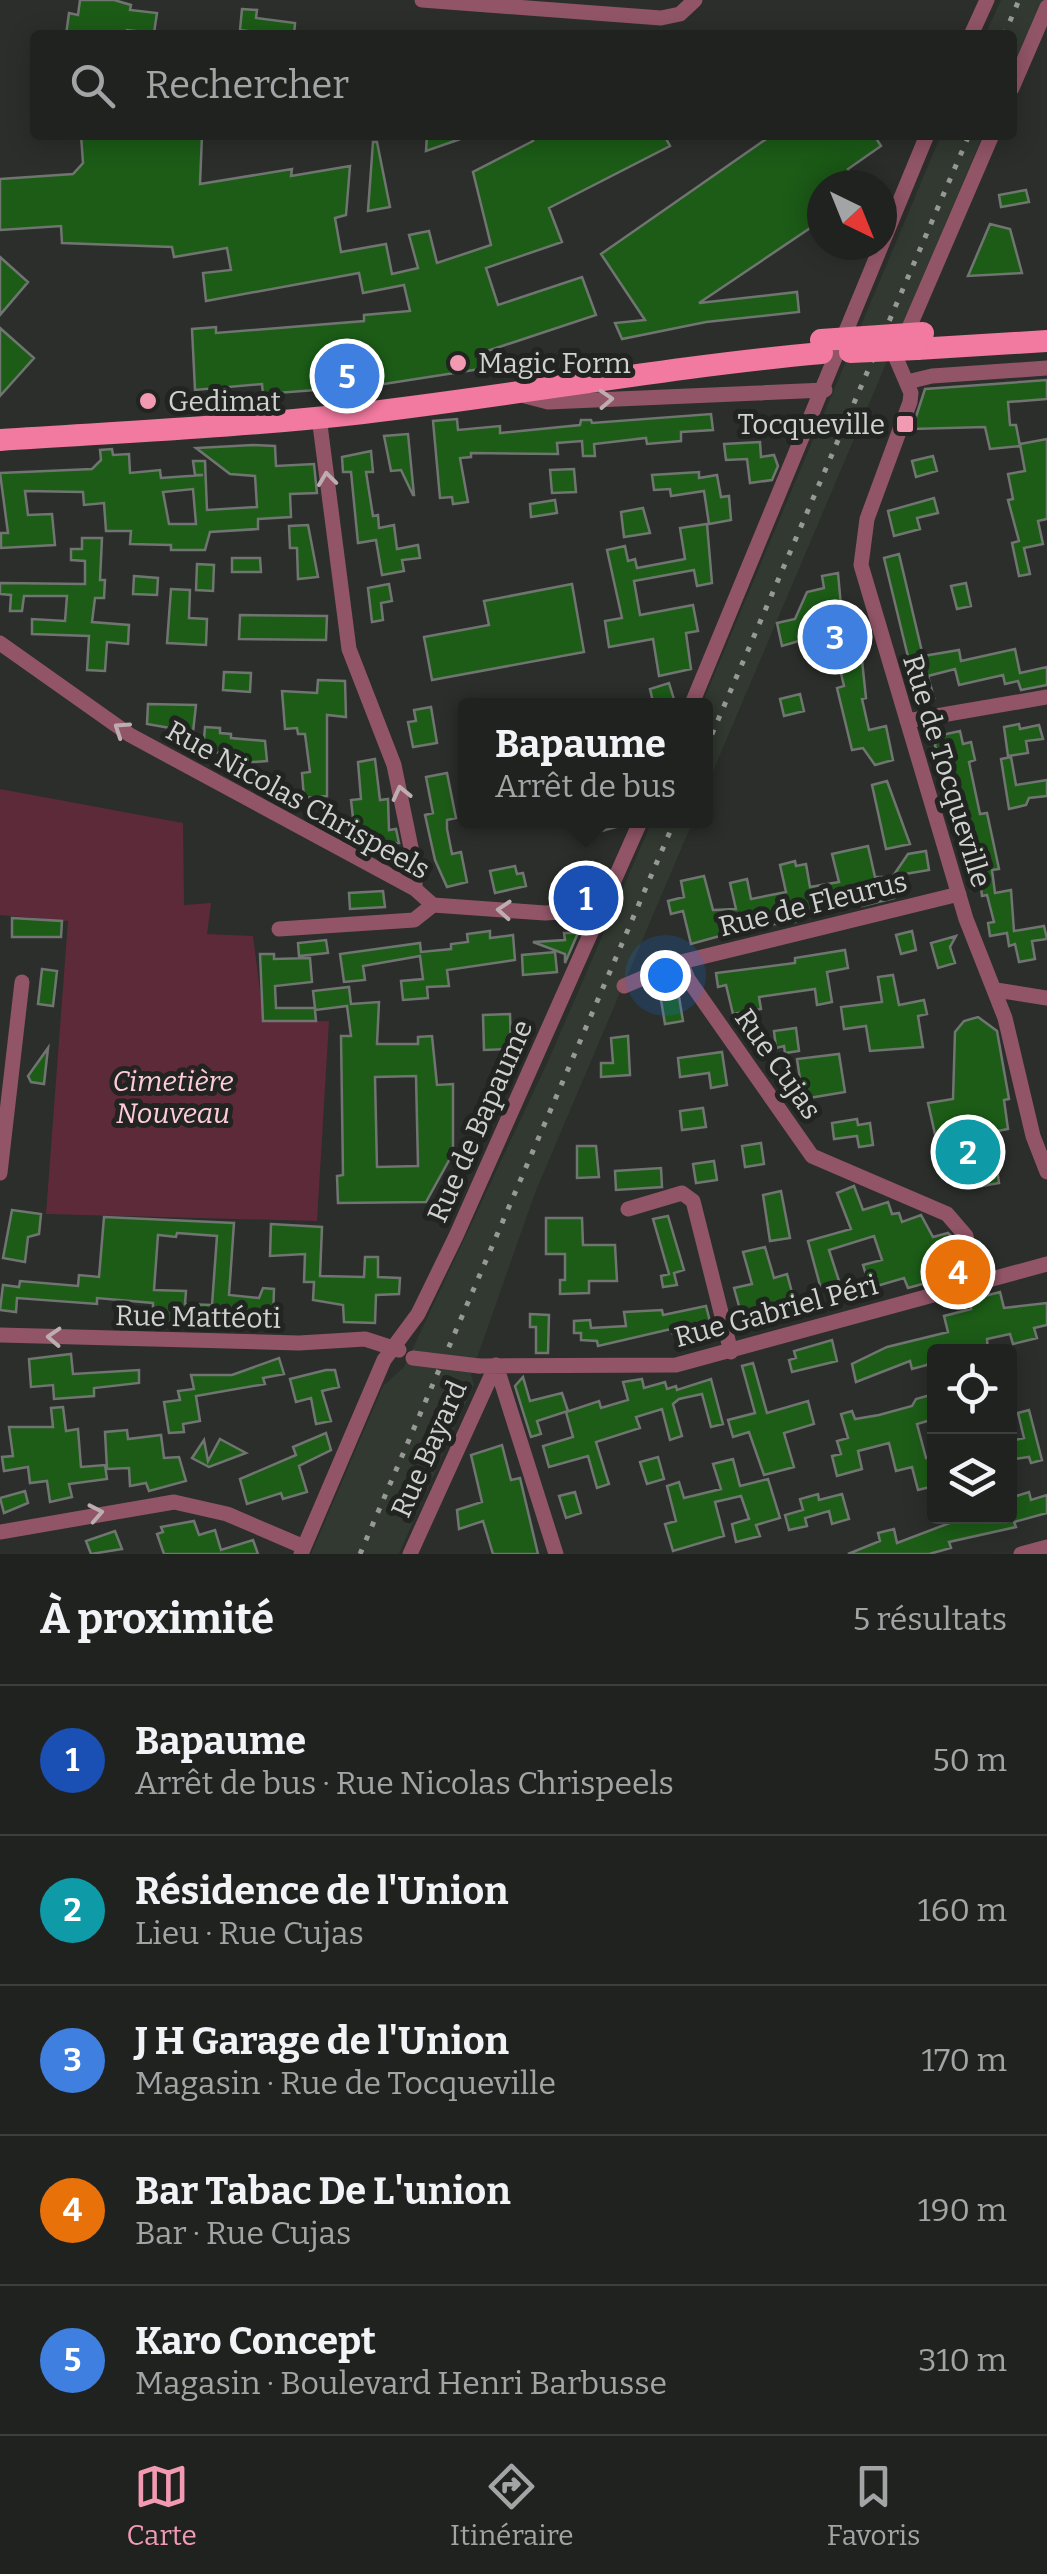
<!DOCTYPE html>
<html lang="fr">
<meta charset="utf-8">
<style>
:root{--surface:#202220;--page:#282a29;--text:#f1f3f6;--muted:#a2a4a5;--line:#3d3f3e;--accent:#f19ab2}
body{margin:0;font-family:Bitter,serif;background:var(--page);color:var(--text)}
.controls{position:absolute;right:30px;bottom:30px;display:grid;overflow:hidden;border-radius:10px;box-shadow:0 5px 25px #0003}
.controls button{width:90px;height:90px;display:grid;place-items:center;padding:0;border:0;border-bottom:2px solid var(--line);background:var(--surface);color:var(--text);font:50px sans-serif}
.compass{position:absolute;left:807px;top:170px;width:90px;height:90px;border-radius:50%;background:var(--surface);box-shadow:0 5px 25px #0003;rotate:137deg}
.you{position:absolute;left:665px;top:975px;width:35px;height:35px;margin:-25px;border:8px solid #fff;border-radius:50%;background:#1a73e8;box-shadow:0 0 0 15px #1a73e833}
.badge{display:grid;place-items:center;width:65px;height:65px;border-radius:50%;background:var(--accent);color:#fff;font-size:32px;font-weight:700}
.pin{position:absolute;translate:-50% -50%;border:5px solid #fff;box-shadow:0 2px 10px #0006}
.popup{position:absolute;left:458px;top:698px;width:255px;height:130px;box-sizing:border-box;display:grid;place-content:center;border-radius:10px;background:var(--surface);filter:drop-shadow(0 2px 8px #0005);font-size:32px;white-space:nowrap;color:var(--muted)}
.popup b{font-size:38px;color:var(--text)}
.popup::after{content:'';position:absolute;left:50%;top:100%;margin-left:-20px;border:20px solid transparent;border-top-color:var(--surface)}
.list{margin:0;padding:0;list-style:none}
h2{display:flex;justify-content:space-between;align-items:center;height:130px;margin:0;padding:0 40px;font-size:42px}
h2 small{font-size:32px;font-weight:400;color:var(--muted)}
.list li{display:grid;grid-template-columns:65px 1fr auto;gap:30px;align-items:center;box-sizing:border-box;height:150px;padding:0 40px;border-top:2px solid var(--line)}
.list b{display:block;font-size:38px;white-space:nowrap}
.list p{margin:0;font-size:32px;white-space:nowrap;color:var(--muted)}
.list em{font-size:32px;font-style:normal;color:var(--muted)}
.icon{flex:none;width:55px;height:55px;fill:none;stroke:currentColor;stroke-width:2;stroke-linecap:round;stroke-linejoin:round}
.map{position:relative;flex:none;width:1047px;height:1554px;overflow:hidden}
.search{position:absolute;background:var(--surface);box-shadow:0 5px 25px #0003;left:30px;right:30px;top:30px;height:110px;display:flex;align-items:center;gap:25px;box-sizing:border-box;padding:0 35px;border-radius:10px;color:var(--muted);font-size:38px}
.sheet{height:880px;background:var(--surface)}
nav{display:flex;justify-content:space-around;align-items:center;box-sizing:border-box;height:140px;border-top:2px solid var(--line);background:var(--surface);font-size:28px;color:var(--muted)}
nav a{display:grid;justify-items:center;gap:5px}
nav .on{color:var(--accent)}
.map>svg:first-child{display:block}
.built{fill:#313930}
.green{fill:#5d2a3a}
.building{fill:#1c5c17;stroke:#717571;stroke-width:2.5;fill-rule:evenodd}
.lines{fill:none;stroke-linecap:round;stroke-linejoin:round}
.minor{stroke:#915567;stroke-width:15}
.primary{stroke:#f2799f;stroke-width:22}
.rail{stroke:#979997;stroke-width:5;stroke-dasharray:5 10;stroke-linecap:butt}
.minor-bridge{stroke:#915567;stroke-width:15}
.primary-bridge{stroke:#f2799f;stroke-width:22}
.oneway{stroke:#bdacb0}
.poi-dot{fill:#f19ab2;stroke:#212421;stroke-width:4}
.labels{text-anchor:middle;dominant-baseline:central;stroke-width:10;stroke-linejoin:round;paint-order:stroke}
.poi-label{font-size:28px;fill:#d0d2d0;stroke:#212421;text-anchor:start}
.street-label{font-size:28px;fill:#d0d2d0;stroke:#212421}
.park-label{font-size:28px;font-style:italic;fill:#fecbd8;stroke:#212421}
</style>
<div class="map">
<svg width="1047" height="1554" viewBox="0 0 1047 1554">
<rect width="100%" height="100%" fill="#2b2e2b"/>
<path class="built" d="M1001 0H1043L1012 70V35H985Z
M941 135H983L706 788V706H701Z
M652 821H693L535 1193 471 1375 474 1384 399 1554H311L383 1386 404 1367 549 1059Z"/>
<path class="green" d="M0 789 183 823 184 905 211 903 207 934 253 936 264 1022 329 1021 317 1221 46 1214 68 921 0 915Z"/>
<path class="building" d="M80 0H114L131 5 130 10 157 13 154 33 127 30 126 35H66L69 13 78 15Z
M242 9 257 10 256 18 295 23 294 35H248V31L240 30Z
M81 135H202L200 184 292 169 291 176 350 166 346 215 335 218 341 252 386 244 392 274 418 268 409 235 429 231 437 263 491 245 473 172 533 141 531 135H664L670 146 549 208 562 242 486 268 498 305 582 277 596 315 487 351 493 367 371 386 263 394 262 384 195 390 192 329 216 327V333L364 321V315L410 311 404 285 363 293 359 273 206 301 203 273 231 270 227 248 174 257 172 247 62 243 61 226 0 230V179L73 174 83 163Z
M427 135H469V136L426 151Z
M772 135H874L881 146 848 169 858 185H822V220L699 303 797 292 799 312 706 322 622 339 615 323 645 320 601 254Z
M373 142H377L390 207 368 211Z
M1026 190 1029 202 1001 207 999 195Z
M990 224 1010 229 1022 273 968 276Z
M0 257 28 282 0 315Z
M0 328 34 358 0 396Z
M1047 380V399L1008 402 1010 425H1016L1020 446 990 449 985 427 912 429 925 389Z
M711 414 713 430 681 432V441L647 444 646 438 594 444 595 456H583L582 441 557 443 558 454 471 453V457L460 458 468 502 453 504 452 497 440 498 433 421 457 419 458 430 500 426V433L580 425 581 420H591L592 423Z
M408 434 414 495H413L401 470 391 471 384 436Z
M1047 439V519L1038 521 1043 544 1024 548 1030 574 1019 576 1012 543 1019 541 1008 500 1013 499 1008 474 1025 471 1020 444Z
M760 442 761 457 774 455 778 466 772 480 750 483 747 459 726 460 724 444Z
M253 445 275 446 276 466 314 464 317 493 290 494 291 517 258 519V529L210 532 205 550H171V545L130 544 131 531H106L104 503 84 505 83 492 25 491 28 515 52 514 55 545 1 548V533H8L0 473 92 469 101 460 100 450 112 449 113 455 129 454 130 473 160 470 161 478 203 475H195L193 461H205L207 510 257 507 255 476 230 474 196 448ZM193 489 196 524H169L163 492Z
M371 451 373 472H366L373 516 378 515 379 528 394 525 397 549 418 545 420 558 402 560 404 571 382 575 376 540 358 543 351 472H343L342 457Z
M933 456 937 471 916 477 912 461Z
M574 469 576 492 552 493 550 470Z
M699 472V478L717 475 721 497 729 496 731 520 709 524 704 491 671 496 670 489 654 490 652 475Z
M934 498 938 513 917 518 920 529 894 536 888 511Z
M555 500 557 513 531 517 530 504Z
M643 508 650 533 624 537 621 512Z
M707 524 712 583 697 586 694 570 634 581 640 615 693 605 698 631 686 633 691 669 659 676 653 639 609 647 605 621 622 618 607 550 625 546 628 561 635 559 637 568 685 559 680 528Z
M308 525 318 577 298 579 297 548H290L289 526Z
M82 538H102L100 580H105L104 598H95L92 622 129 625 128 644 107 642 105 671 87 670 89 636 32 634V619L65 621 67 596H24L22 611H10L11 595 0 594V583L85 584V561L71 560V549H82Z
M899 554 923 656 959 650 961 661 1015 649 1020 673 1047 667V685L1021 690 1018 681 1005 684 1003 675 959 685 955 669 928 676 934 698 919 702 884 558Z
M232 558H260L261 572H232Z
M197 564 214 565 213 591 196 590Z
M838 573 843 628 782 646 777 623 795 619 807 592 824 588 822 576Z
M134 576 158 578 157 595 133 594Z
M966 583 971 606 957 609 951 586Z
M389 584 392 601 381 603 383 620 372 622 368 588Z
M572 584 584 652 432 680 424 637 489 625 484 601Z
M171 589 190 590 189 618 207 619 206 645 167 643Z
M240 615 327 616 326 640 239 639Z
M861 651 866 698 862 699 869 730 886 726 893 760 875 765 863 748 852 750 837 688 844 686 837 657Z
M224 672 251 673 250 692 223 690Z
M318 680 345 681 346 717 327 715V796L304 798 302 773 310 772 305 734H298L297 728 285 729 282 691 317 693Z
M669 683 676 706H654L650 689Z
M800 694 804 711 784 716 780 699Z
M148 704 196 705 193 732 147 724Z
M431 707 437 743 413 747 408 722 416 721 414 710Z
M1019 724 1020 729 1039 725 1043 739 1026 741 1028 753 1008 756 1004 727Z
M205 727 220 728V733L231 734V738L265 741 267 761 239 763 238 754 203 752Z
M960 731 963 744 971 742 975 760 969 762 980 814 987 813 999 869 992 870 995 893 1011 890 1014 931 1044 926 1047 939 1032 941 1035 959 1019 962 1015 944 1009 946 1007 933 990 936 988 923 994 922 987 895 982 896 981 888 972 890 968 869 974 868 975 852 966 803 961 796 954 797 935 746 937 736Z
M1011 757 1016 785 1047 780V796L1029 798 1026 805 1009 809 1001 759Z
M375 759 380 800 388 799 389 830 396 829 399 843 367 845 365 827H354L351 800 361 799 358 762Z
M447 773 456 818 447 820V829L452 854 461 852 467 882 447 887 435 860 425 815 433 813 426 777Z
M887 781 910 844 886 849 872 785Z
M588 820H627V824L591 834Z
M868 846 875 877H888L894 898 862 906 861 901 850 903 816 911 795 922 756 926 691 944 683 911 671 914 668 901 684 897 681 881 704 876 713 910 736 909 730 883 747 879 751 899 786 892 780 865 795 861 796 866 806 864 810 887 839 882 832 854Z
M926 851 929 870 893 876 908 854Z
M592 862 596 881 576 885 572 867Z
M515 866 517 874 523 873 526 886 495 893 490 871Z
M383 891 385 907 350 909 349 893Z
M12 918 62 921 61 937H12Z
M490 931V938L513 935 515 960 447 970 449 986 427 987 428 998 403 1000 401 981 423 979 420 956 363 966 365 980 344 982 340 954 420 943 421 952 451 949V944L468 942 467 934Z
M912 931 916 950 901 954 896 935Z
M564 933H578L565 963V954L533 942 565 940Z
M956 936 950 947 955 963 938 968 931 943Z
M326 940 328 953 299 956 298 943Z
M845 950 848 968 827 972 832 1002 817 1005 815 989 759 997 761 1009 733 1014 726 985 718 987 716 973 795 963V958Z
M555 952 557 972 523 975 522 955Z
M260 954H274V959L310 958 312 982 275 986 276 1008H315L313 991 349 987 351 1004 379 1002 377 1044H418V1037L432 1036 437 1085 453 1084V1153L426 1202 338 1203 337 1176 343 1175 341 1036H351L347 1006 315 1010 316 1021H263ZM416 1076 418 1166 377 1167 375 1077Z
M42 969 57 971 53 1006 38 1004Z
M893 975 899 1005 924 1000 927 1014 918 1016 923 1047 870 1051 866 1026 844 1029 841 1007 882 1002 878 977Z
M679 997 683 1021 665 1024 661 1000Z
M510 1014 511 1049 484 1050 483 1015Z
M978 1017 997 1031 1009 1099 1004 1100 1008 1129 992 1132 999 1183 971 1188 969 1170 944 1174 928 1103 953 1099 955 1032 964 1021Z
M796 1028 799 1051 785 1053 784 1046 776 1048 774 1031Z
M628 1036 630 1075 601 1077V1063H613L611 1038Z
M48 1048 44 1084 31 1082 28 1076Z
M722 1052 727 1085 711 1088 709 1073 680 1077 678 1058Z
M839 1054 845 1092 803 1099 797 1059Z
M703 1108 706 1127 682 1130 680 1111Z
M857 1119 858 1125 870 1123 873 1145 859 1147 857 1136 834 1139 832 1123Z
M761 1143 764 1164 745 1167 742 1146Z
M577 1146H596L599 1177 577 1178Z
M714 1161 717 1180 696 1183 693 1164Z
M661 1168 662 1187 616 1190 615 1171Z
M854 1186 863 1210 888 1202 892 1214 899 1213 902 1222 921 1215 933 1237 948 1233 956 1241 960 1267 955 1275 908 1288 904 1278 870 1288 863 1265 882 1260 874 1236 829 1250 840 1284 821 1289 808 1241 851 1229 837 1193Z
M781 1191 790 1238 770 1241 763 1195Z
M12 1210 41 1214 39 1234 28 1237 25 1262 3 1258Z
M668 1216 684 1270 674 1273 677 1285 663 1287 661 1276 669 1274 653 1219Z
M104 1217 234 1223 229 1295 259 1298 263 1288 274 1289 273 1319 214 1315V1321L164 1322 165 1311 153 1310V1303L97 1298V1304L17 1298 16 1312 0 1310 3 1285 19 1287 20 1281 78 1286 79 1275 99 1277ZM177 1233 217 1236 212 1305 185 1304 186 1291 154 1290 158 1235 176 1237Z
M546 1218H582L583 1245H615L617 1281H589V1293L560 1294V1280H565V1254H546Z
M271 1224 322 1227 320 1276 364 1277 365 1257H378V1277L400 1278 399 1294 376 1295 375 1323 344 1322 343 1305 313 1300 314 1282H304L305 1254 270 1256Z
M765 1247 774 1278 787 1274 796 1307 744 1324 734 1288 752 1284 743 1252Z
M1000 1292 1004 1308 1047 1303V1325L1034 1328 1037 1338 1013 1344 1010 1334 987 1339 988 1352H934L927 1365 912 1369 910 1361 856 1382 852 1364 887 1347 948 1332 944 1316 971 1309 969 1300Z
M706 1306 713 1333 693 1338 692 1330 672 1333 671 1329 598 1346 597 1341 581 1340V1333H574V1321L590 1320 591 1328 626 1326 624 1312 662 1310 663 1315Z
M530 1314 549 1315 548 1353H536V1327H530Z
M832 1340 837 1361 792 1372 789 1360 796 1358 794 1351Z
M71 1354 73 1374 139 1370V1383L94 1388V1396L54 1399 53 1385 31 1387 29 1359Z
M279 1358 284 1374 263 1378 265 1384 196 1396 200 1421 183 1424 184 1432 169 1433 164 1402 180 1400 178 1391 194 1389 191 1375H232Z
M753 1363 767 1413 808 1401 814 1424 784 1433 794 1467 764 1475 749 1432 733 1437 728 1420 755 1413 742 1366Z
M326 1370H335L339 1387 322 1391 331 1421 316 1424 311 1398 296 1402 290 1379Z
M523 1377 530 1401 562 1393 568 1411 537 1421 541 1434 531 1437 515 1386Z
M642 1379 644 1388 665 1382 667 1389 676 1386 677 1390 711 1379 723 1424 711 1427 702 1394 679 1399 673 1404 682 1436 670 1440 662 1409 636 1417 640 1428 596 1442 609 1484 597 1488 588 1456 549 1467 543 1446 573 1437 566 1412 599 1401 601 1408 628 1400 623 1382Z
M930 1395 934 1419 917 1424 926 1458 934 1456V1486L918 1490 912 1467 896 1471 889 1443 858 1451 862 1469 837 1476 832 1456 841 1454 837 1441 848 1438 841 1414 852 1411 855 1419 879 1415 912 1406 916 1399Z
M63 1407 66 1431 78 1429 81 1467 105 1465 107 1479 69 1484 72 1497 50 1502 47 1481 30 1483 28 1467 4 1471 2 1457 13 1456 9 1427H53L51 1408Z
M1029 1410 1042 1460 1031 1463 1029 1457 1015 1459 1010 1441 1024 1438 1018 1413Z
M127 1430 128 1439 161 1435 164 1458 179 1457 186 1481 149 1491 146 1483 130 1486 129 1468 107 1469 105 1432Z
M326 1433 331 1450 299 1466 307 1492 283 1499 281 1493 247 1504 240 1479 296 1455 293 1447Z
M220 1439 246 1453 209 1467 192 1458 204 1440 208 1461Z
M502 1445 511 1480 520 1478 538 1554H493L483 1521 459 1529 457 1510 482 1502 471 1455Z
M658 1457 664 1479 647 1484 640 1462Z
M733 1459 740 1486 768 1479 780 1518 756 1525 760 1536 736 1542 732 1524 749 1519 741 1496 715 1502 724 1536 673 1551 665 1524 676 1521 667 1486 679 1482 684 1498 721 1489 713 1464Z
M25 1491 28 1503 4 1513 0 1498Z
M575 1492 581 1513 566 1518 559 1496Z
M1029 1492 1031 1500 1047 1495V1513L1014 1522 1016 1527 949 1542 951 1548 929 1554H848L880 1541 878 1533 894 1529 897 1543 968 1516H1010V1498Z
M818 1494 819 1500 842 1494 849 1519 832 1524 829 1511 805 1518 807 1526 789 1530 785 1515 803 1510 800 1499Z
M194 1521 199 1535 215 1530 221 1550 253 1540 258 1554H164L157 1534 163 1532 161 1527Z
M115 1531 122 1549 91 1554 86 1541Z"/>
<g class="lines">
<path class="minor" d="M422 0 661 18 680 14 695 0
M971 35 987 0
M1012 88 1047 7
M992 135 896 358 911 393 910 402 867 519 861 565 966 919 1005 1018 1033 1136 1047 1172
M907 382 932 376 1047 368
M525 396 548 402 825 390
M319 417 349 649 394 765 415 867V889
M0 643 130 735 415 889 433 905 545 913 601 910
M691 706 927 135
M907 721 1047 697
M279 929 414 920 433 905
M681 962 688 979 812 1156 947 1214 966 1236 976 1284
M624 986 681 962 959 894
M996 990 1047 998
M0 1173 22 982
M628 1209 682 1193 693 1201 731 1352
M0 1335 299 1343 365 1339 399 1350
M496 1365 556 1554
M479 1366 676 1365 1047 1264
M0 1532 174 1502 227 1514 304 1547
M301 1554 384 1360 418 1314 456 1236 641 820
M410 1554 496 1365
M1021 1554 1047 1547"/>
<path class="primary" d="M917 349 1047 341
M0 440C121 432 242 427 363 413 516 395 668 367 822 353"/>
<path class="rail" d="M1004 35 1019 0
M706 748 969 135
M360 1554 675 820"/>
<path class="minor-bridge" d="M413 1358 479 1366"/>
<path class="primary-bridge" d="M821 340 923 333
M850 352 917 349"/>
</g>
<defs><path id="oneway-chevron" d="M-2-3.5L2.5 0L-2 3.5" fill="none" stroke-width="1.6" stroke-linecap="round" stroke-linejoin="round" transform="scale(2.5)"/></defs>
<g class="oneway">
<use href="#oneway-chevron" transform="translate(606 399) rotate(-3)"/>
<use href="#oneway-chevron" transform="translate(327 479) rotate(-97)"/>
<use href="#oneway-chevron" transform="translate(121 729) rotate(-146)"/>
<use href="#oneway-chevron" transform="translate(401 793) rotate(-103)"/>
<use href="#oneway-chevron" transform="translate(504 910) rotate(-176)"/>
<use href="#oneway-chevron" transform="translate(54 1337) rotate(-177)"/>
<use href="#oneway-chevron" transform="translate(96 1513) rotate(-11)"/>
</g>
<g class="poi-dot">
<circle cx="458" cy="363" r="10"/>
<circle cx="148" cy="401" r="10"/>
<rect x="895" y="414" width="20" height="20" rx="5"/>
</g>
<g class="labels">
<g class="poi-label">
<text x="478" y="363">Magic Form</text>
<text x="168" y="401">Gedimat</text>
<text x="885" y="424" text-anchor="end">Tocqueville</text>
</g>
<g class="street-label">
<text transform="translate(947 771) rotate(73)">Rue de Tocqueville</text>
<text transform="translate(298 800) rotate(29)">Rue Nicolas Chrispeels</text>
<text transform="translate(813 904) rotate(-14)">Rue de Fleurus</text>
<text transform="translate(778 1064) rotate(55)">Rue Cujas</text>
<text transform="translate(480 1121) rotate(-66)">Rue de Bapaume</text>
<text transform="translate(776 1311) rotate(-15)">Rue Gabriel Péri</text>
<text transform="translate(198 1317) rotate(1)">Rue Mattéoti</text>
<text transform="translate(429 1449) rotate(-66)">Rue Bayard</text>
</g>
<g class="park-label">
<text x="173" y="1081">Cimetière<tspan x="173" dy="32">Nouveau</tspan></text>
</g>
</g>
</svg>
<div class="controls">
<button><svg class="icon" aria-label="locate" viewBox="0 0 24 24"><circle cx="12" cy="12" r="6"/><path d="M12 2v4M12 18v4M2 12h4M18 12h4"/></svg></button>
<button><svg class="icon" aria-label="layers" viewBox="0 0 24 24"><path d="M12 4l9 5-9 5-9-5zM3 14l9 5 9-5"/></svg></button>
</div>
<svg class="compass" viewBox="-18 -18 36 36"><path d="M0-13l5 13h-10z" fill="#e53935"/><path d="M0 13l5-13h-10z" fill="#a2a4a5"/></svg>
<div class="you"></div>
<div class="pin badge" style="left:586px;top:898px;background:#1a4fb4">1</div>
<div class="popup"><b>Bapaume</b>Arrêt de bus</div>
<div class="pin badge" style="left:968px;top:1152px;background:#0f9aa8">2</div>
<div class="pin badge" style="left:835px;top:637px;background:#3f7fe0">3</div>
<div class="pin badge" style="left:958px;top:1272px;background:#e8710a">4</div>
<div class="pin badge" style="left:347px;top:376px;background:#3f7fe0">5</div>
<div class="search"><svg class="icon" aria-label="search" viewBox="0 0 24 24"><circle cx="10" cy="10" r="6"/><path d="M15 15l6 6"/></svg>Rechercher</div>
</div>
<section class="sheet">
<h2>À proximité<small>5 résultats</small></h2>
<ul class="list">
<li><span class="badge" style="background:#1a4fb4">1</span><div><b>Bapaume</b><p>Arrêt de bus · Rue Nicolas Chrispeels</p></div><em>50 m</em></li>
<li><span class="badge" style="background:#0f9aa8">2</span><div><b>Résidence de l'Union</b><p>Lieu · Rue Cujas</p></div><em>160 m</em></li>
<li><span class="badge" style="background:#3f7fe0">3</span><div><b>J H Garage de l'Union</b><p>Magasin · Rue de Tocqueville</p></div><em>170 m</em></li>
<li><span class="badge" style="background:#e8710a">4</span><div><b>Bar Tabac De L'union</b><p>Bar · Rue Cujas</p></div><em>190 m</em></li>
<li><span class="badge" style="background:#3f7fe0">5</span><div><b>Karo Concept</b><p>Magasin · Boulevard Henri Barbusse</p></div><em>310 m</em></li>
</ul>
</section>
<nav>
<a class="on"><svg class="icon" aria-label="map" viewBox="0 0 24 24"><path d="M3 6l6-2 6 2 6-2v14l-6 2-6-2-6 2zM9 4v14M15 6v14"/></svg>Carte</a>
<a><svg class="icon" aria-label="directions" viewBox="0 0 24 24"><path d="M12 3l9 9-9 9-9-9zM9 14v-3h6M13 9l2 2-2 2"/></svg>Itinéraire</a>
<a><svg class="icon" aria-label="saved" viewBox="0 0 24 24"><path d="M7 4h10v16l-5-4-5 4z"/></svg>Favoris</a>
</nav>
